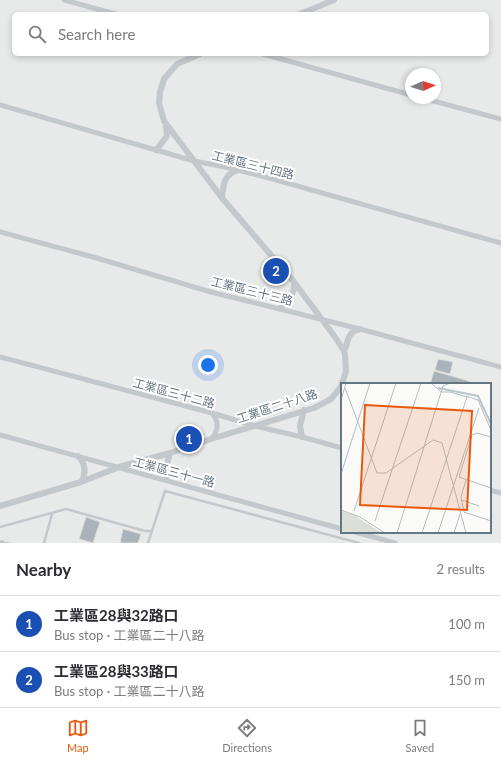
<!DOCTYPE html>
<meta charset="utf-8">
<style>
:root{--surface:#fff;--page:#f7f7f7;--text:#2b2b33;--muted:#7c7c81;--line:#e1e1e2;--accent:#ea580c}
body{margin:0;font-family:Lato,"Noto Sans TC",sans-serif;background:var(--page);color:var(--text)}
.compass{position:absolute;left:405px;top:68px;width:36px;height:36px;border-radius:50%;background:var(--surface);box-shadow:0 2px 6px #0003;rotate:87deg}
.you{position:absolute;left:208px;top:365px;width:14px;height:14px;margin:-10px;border:3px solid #fff;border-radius:50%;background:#1a73e8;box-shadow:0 0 0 6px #1a73e833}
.badge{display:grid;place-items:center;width:26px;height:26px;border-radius:50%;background:var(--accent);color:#fff;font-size:13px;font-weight:700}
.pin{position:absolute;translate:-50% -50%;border:2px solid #fff;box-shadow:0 1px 4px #0006}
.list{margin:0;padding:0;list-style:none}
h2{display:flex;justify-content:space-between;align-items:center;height:52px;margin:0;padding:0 16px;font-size:17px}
h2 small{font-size:13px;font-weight:400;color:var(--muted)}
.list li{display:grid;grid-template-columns:26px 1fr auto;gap:12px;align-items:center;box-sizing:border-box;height:56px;padding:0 16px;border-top:1px solid var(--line)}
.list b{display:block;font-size:15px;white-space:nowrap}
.list p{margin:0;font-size:13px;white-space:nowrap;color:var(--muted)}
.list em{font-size:13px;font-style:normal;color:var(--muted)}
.icon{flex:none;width:22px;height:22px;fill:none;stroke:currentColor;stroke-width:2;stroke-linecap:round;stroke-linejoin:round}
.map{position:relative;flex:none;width:501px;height:543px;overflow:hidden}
.search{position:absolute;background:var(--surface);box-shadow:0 2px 6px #0003;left:12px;right:12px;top:12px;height:44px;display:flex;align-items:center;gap:10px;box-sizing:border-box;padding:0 14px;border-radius:6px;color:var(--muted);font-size:15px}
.sheet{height:164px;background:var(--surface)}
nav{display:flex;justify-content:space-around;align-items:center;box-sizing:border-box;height:56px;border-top:1px solid var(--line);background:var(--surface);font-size:11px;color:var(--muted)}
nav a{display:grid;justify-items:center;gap:2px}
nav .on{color:var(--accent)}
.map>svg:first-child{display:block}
.built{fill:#e8e9e9;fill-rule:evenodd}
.building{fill:#aab3b9;stroke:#dcdcda}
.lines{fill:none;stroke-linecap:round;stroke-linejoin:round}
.service{stroke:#c3c8cc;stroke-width:2.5}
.minor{stroke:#c3c8cc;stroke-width:5}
.tertiary{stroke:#c3c8cc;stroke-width:6}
.labels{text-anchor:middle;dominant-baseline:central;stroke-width:4;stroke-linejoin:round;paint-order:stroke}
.street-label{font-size:12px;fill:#657683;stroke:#fff}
.inset-river{fill:none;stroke:#bbc7cb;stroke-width:2}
.inset-road{fill:none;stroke:#b5bdc2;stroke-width:1}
.view{fill:#e8590c;fill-opacity:0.15;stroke:#e8590c;stroke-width:2}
.inset-edge{fill:none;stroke:#657683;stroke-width:2}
</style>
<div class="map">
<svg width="501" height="543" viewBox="0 0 501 543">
<rect width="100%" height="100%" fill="#fafaf8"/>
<path class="built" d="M0 0H501V543H0ZM14 14H487V54H14ZM411 74H435V98H411ZM342 384H490V532H342Z"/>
<path class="building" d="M438 359 453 362 450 374 435 370Z
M434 371 469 381 468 384H430Z
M86 517 100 522 93 543 79 539Z
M123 529 141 534 138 543H120Z
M0 540 11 543H0Z"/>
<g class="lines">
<path class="service" d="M0 527 66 509 145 531H152
M44 543 52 514
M148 543 165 491 359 543"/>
<path class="minor" d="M64 0 116 14
M263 54 411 95
M422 98 501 119
M0 105 194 161 225 167 254 174 501 243
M0 232 93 257 211 292 360 329 501 367
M0 357 212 413 255 426 302 437 342 448
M0 435 342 529
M211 439C219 431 219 421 212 413
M490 490 501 493
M355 532 395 543"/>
<path class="tertiary" d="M300 14 334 0
M266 54 268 55
M156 150 167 136 166 126
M222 198C223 185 224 174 238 170
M280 308C288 301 295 294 294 282
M344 351C349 342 346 332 360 329
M302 437 300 426 304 410
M78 456C85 463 87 473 81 482
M167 480V464L170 453
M0 506 81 482 119 467 170 453 211 439 314 408 331 399 340 388 342 383 346 372 345 355 344 351 335 337 294 282 222 198 164 121 159 103 160 92 164 79 177 64 200 54"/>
</g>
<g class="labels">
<g class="street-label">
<text transform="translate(253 165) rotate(14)">工業區三十四路</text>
<text transform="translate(252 291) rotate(14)">工業區三十三路</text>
<text transform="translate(174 393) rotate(15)">工業區三十二路</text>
<text transform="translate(277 406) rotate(-18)">工業區二十八路</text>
<text transform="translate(174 472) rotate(15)">工業區三十一路</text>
</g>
</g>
<g transform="translate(341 383)">
<rect width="150" height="150" fill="#fafaf8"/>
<path d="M0 128 13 132 41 150H0Z" fill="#dadfd7"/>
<path class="inset-river" d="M97 5 137 13 150 41"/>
<path class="inset-road" d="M90 0 100 9H109M4 5 36 90H45L92 57 101 60 125 150M125 13 137 17 150 47M0 17 5 0M150 54 136 50 131 52 118 94 150 105M0 91 29 0M125 97 120 114 123 129 150 138M121 117 138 123M0 127 19 134 44 150M13 128 55 0M34 138 80 0M56 150 102 3 109 0M81 150 126 14 109 9M97 150 138 25M113 150 119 131"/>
<path class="view" d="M24 22 131 28 126 127 19 122Z"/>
<rect width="150" height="150" class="inset-edge"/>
</g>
</svg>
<svg class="compass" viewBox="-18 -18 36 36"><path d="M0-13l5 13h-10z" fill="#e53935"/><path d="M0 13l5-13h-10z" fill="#7c7c81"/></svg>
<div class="you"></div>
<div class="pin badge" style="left:189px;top:439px;background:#1a4fb4">1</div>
<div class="pin badge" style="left:276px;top:271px;background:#1a4fb4">2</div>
<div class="search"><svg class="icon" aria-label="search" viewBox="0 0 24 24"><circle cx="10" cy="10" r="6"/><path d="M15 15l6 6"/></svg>Search here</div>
</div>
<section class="sheet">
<h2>Nearby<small>2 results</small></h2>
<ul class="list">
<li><span class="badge" style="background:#1a4fb4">1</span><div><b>工業區28與32路口</b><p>Bus stop · 工業區二十八路</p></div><em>100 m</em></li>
<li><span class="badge" style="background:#1a4fb4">2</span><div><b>工業區28與33路口</b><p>Bus stop · 工業區二十八路</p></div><em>150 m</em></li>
</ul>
</section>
<nav>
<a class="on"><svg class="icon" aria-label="map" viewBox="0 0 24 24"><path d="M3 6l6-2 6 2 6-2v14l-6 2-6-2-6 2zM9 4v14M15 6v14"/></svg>Map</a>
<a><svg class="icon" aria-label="directions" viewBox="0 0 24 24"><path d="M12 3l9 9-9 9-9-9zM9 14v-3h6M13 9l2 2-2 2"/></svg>Directions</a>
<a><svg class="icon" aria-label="saved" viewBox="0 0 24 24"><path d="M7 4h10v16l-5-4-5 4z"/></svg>Saved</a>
</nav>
